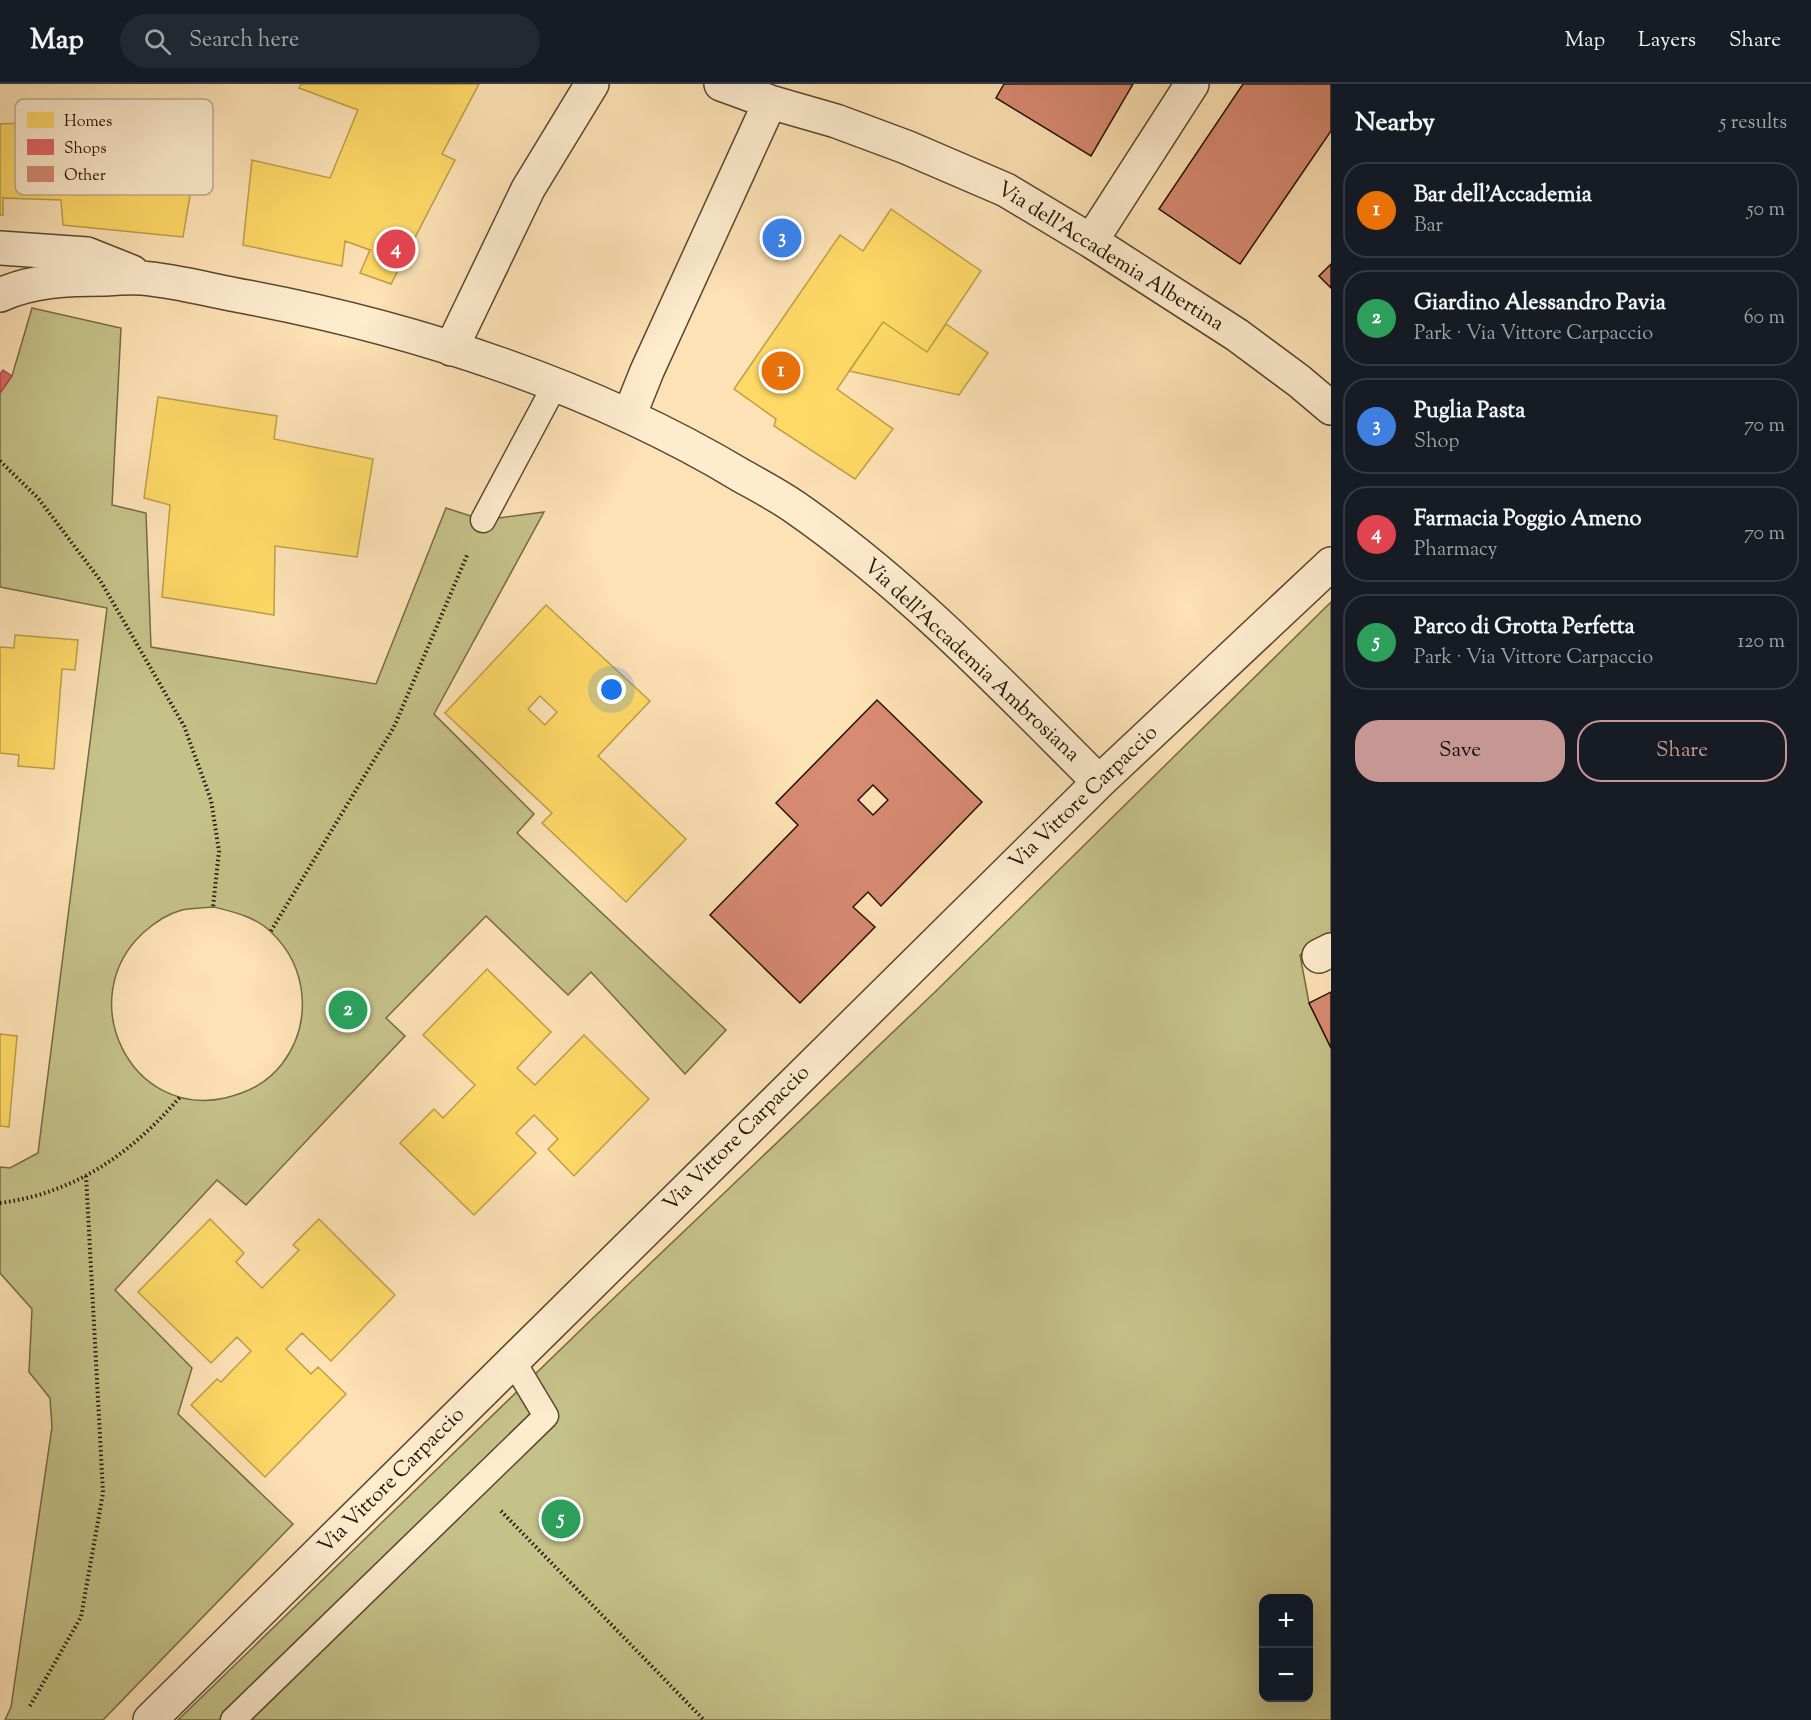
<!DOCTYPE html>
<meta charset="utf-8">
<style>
:root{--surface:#171b24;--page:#242831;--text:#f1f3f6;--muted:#9ea1a6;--line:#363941;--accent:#c59692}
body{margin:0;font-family:"Sorts Mill Goudy",serif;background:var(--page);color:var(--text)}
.controls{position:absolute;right:18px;bottom:18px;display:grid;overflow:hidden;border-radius:12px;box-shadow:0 6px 24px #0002}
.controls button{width:54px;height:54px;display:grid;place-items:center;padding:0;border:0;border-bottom:2px solid var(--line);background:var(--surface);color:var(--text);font:30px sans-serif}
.you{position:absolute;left:612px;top:606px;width:21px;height:21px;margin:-15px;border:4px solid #fff;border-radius:50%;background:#1a73e8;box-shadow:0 0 0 9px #1a73e833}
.badge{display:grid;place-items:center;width:39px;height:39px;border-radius:50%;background:var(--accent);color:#fff;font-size:20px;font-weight:700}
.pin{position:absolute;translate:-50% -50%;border:3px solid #fff;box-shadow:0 2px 6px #0006}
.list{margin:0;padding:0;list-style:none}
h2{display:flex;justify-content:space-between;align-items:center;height:78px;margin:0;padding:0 24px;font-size:26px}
h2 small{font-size:20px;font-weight:400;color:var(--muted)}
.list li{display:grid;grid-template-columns:39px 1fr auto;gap:18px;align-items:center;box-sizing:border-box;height:96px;margin:0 12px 12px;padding:0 12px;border:2px solid var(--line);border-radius:24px}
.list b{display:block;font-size:22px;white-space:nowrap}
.list p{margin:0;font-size:20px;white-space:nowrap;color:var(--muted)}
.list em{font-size:20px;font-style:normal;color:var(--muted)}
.actions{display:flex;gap:12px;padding:18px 24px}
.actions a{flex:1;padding:14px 0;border:2px solid var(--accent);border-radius:24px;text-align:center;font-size:21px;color:var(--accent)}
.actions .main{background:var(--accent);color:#111}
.icon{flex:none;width:33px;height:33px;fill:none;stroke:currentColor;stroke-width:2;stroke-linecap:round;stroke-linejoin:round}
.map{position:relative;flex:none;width:1331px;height:1636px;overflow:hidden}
header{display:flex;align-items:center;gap:36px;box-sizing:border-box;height:84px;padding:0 30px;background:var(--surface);border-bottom:2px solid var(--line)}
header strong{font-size:28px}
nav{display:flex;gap:33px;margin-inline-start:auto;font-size:21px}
.search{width:420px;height:54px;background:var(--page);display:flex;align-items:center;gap:15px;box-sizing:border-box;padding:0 21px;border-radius:33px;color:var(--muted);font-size:22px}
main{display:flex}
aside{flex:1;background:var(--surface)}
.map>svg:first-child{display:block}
.green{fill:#c5c289;stroke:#746a44;stroke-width:1.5;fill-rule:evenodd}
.homes{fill:#ffd966;stroke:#bd9e47;stroke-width:1.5;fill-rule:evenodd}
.shops{fill:#e06666;stroke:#a84d47;stroke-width:1.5}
.building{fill:#d88b73;stroke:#241300;stroke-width:1.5;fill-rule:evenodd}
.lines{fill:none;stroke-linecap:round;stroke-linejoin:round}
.lane-casing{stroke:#5a472d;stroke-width:27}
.street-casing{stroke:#5a472d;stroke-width:36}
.path{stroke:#241300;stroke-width:4;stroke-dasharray:1.5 3;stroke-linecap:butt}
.lane{stroke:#feeccf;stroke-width:24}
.street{stroke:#feeccf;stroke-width:33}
.labels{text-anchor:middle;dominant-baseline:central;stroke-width:6;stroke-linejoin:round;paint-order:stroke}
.street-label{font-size:21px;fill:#241300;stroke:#feeccf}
.key{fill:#feeccf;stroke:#bdab91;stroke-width:1.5}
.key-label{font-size:16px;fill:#241300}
</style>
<header>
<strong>Map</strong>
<div class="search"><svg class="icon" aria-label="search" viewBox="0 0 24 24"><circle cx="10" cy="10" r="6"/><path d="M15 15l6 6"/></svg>Search here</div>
<nav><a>Map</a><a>Layers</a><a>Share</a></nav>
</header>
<main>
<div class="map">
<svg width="1331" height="1636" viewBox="0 0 1331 1636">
<rect width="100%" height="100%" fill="#fde2b5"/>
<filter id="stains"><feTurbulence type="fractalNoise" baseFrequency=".00333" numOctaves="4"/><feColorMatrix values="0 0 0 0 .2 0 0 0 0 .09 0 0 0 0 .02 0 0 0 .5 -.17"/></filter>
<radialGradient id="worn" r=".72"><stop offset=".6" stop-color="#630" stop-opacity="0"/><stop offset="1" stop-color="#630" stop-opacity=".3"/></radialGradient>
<path class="green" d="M32 224 121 244 112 421 146 429 151 563 376 600 446 424 483 436 544 428 434 630 534 730 517 749 726 946 685 990 591 888 568 911 486 832 386 934 405 952 246 1121 217 1096 115 1206 192 1284 178 1330 293 1440 103 1636H5L11 1623 52 1343 50 1314 29 1288 32 1225 0 1189V1083L10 1084 38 1069 107 524 0 503V309L12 292ZM214 823C234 828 256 833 271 848 308 883 313 939 282 980 267 999 249 1008 225 1014 131 1035 72 915 143 849 154 839 167 830 182 826 192 824 203 824 214 823Z
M1331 518V854L1300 871 1309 919 1331 964V1636H178L593 1234 935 908ZM1264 1514H1308V1614H1264Z"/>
<path class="homes" d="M301 0H479L442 70 455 76 391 200 360 189 370 166 345 157 342 182 243 161 252 76 330 94 358 26 299 4Z
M64 37 66 64 132 69 135 47 200 53 183 153 63 141 61 116 3 114V131H0V40Z
M891 125 981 187 927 268 883 238 837 305 893 345 855 395 774 342 776 335 734 305 840 151 863 167Z
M883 238 927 268 946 240 988 269 959 311 849 287Z
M158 313 277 332 274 355 373 375 357 473 275 462 274 531 162 513 170 421 144 414Z
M546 521 650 617 598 672 686 755 626 818 542 739 552 729 445 629ZM540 612 557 628 545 641 528 625Z
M15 551 78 556 75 586 62 585 54 685 18 682 19 671 0 669V563L14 564Z
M487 885 551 948 517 984 535 1001 584 951 649 1015 574 1092 548 1065 558 1055 534 1031 516 1049 536 1069 474 1131 400 1059 434 1025 443 1034 475 1001 423 951Z
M0 950 17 952 9 1043 0 1042Z
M210 1135 244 1169 236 1178 262 1204 299 1166 293 1161 319 1135 395 1211 331 1277 302 1249 286 1265 311 1290 318 1283 346 1310 265 1393 191 1321 217 1295 221 1298 251 1267 237 1253 211 1279 138 1208Z"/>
<path class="shops" d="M3 286 12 292 0 309V290Z"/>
<path class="building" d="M1004 0H1133L1091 72 996 14Z
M1243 0H1331V47L1240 180 1159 125Z
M1331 180V204L1319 192Z
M877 616 982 718 881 822 868 808 853 823 875 843 800 919 710 831 798 741 776 719ZM873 701 888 716 873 731 858 716Z
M1331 908V964L1309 919Z"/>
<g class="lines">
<g class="lane-casing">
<path id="lane" d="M483 436 555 301
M233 1636 546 1332 513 1277"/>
</g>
<g class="street-casing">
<path id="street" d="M721 0 770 18 836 37 906 63 1006 106 1091 157 1237 251 1299 297 1331 324
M1091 157 1192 0
M0 164 87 170 132 188
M0 211C33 196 69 195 105 195 117 194 130 193 142 194 177 197 213 207 247 213 417 245 594 303 742 392 760 402 779 412 796 424 908 502 1003 602 1099 698
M451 265 528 105 592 0
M629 332 647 287 770 18
M1319 872 1331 866
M150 1636 1099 698 1331 480"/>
</g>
<path class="path" d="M0 377 38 414 100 496 184 642 211 716 219 767 213 823
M271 847 394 643 468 469
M0 1119C75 1109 131 1070 180 1013
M501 1427 704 1636
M30 1622 81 1533 103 1409 86 1091"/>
<use href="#lane" class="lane"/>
<use href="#street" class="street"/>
</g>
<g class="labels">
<g class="street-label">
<text transform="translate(1110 173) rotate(32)">Via dell'Accademia Albertina</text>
<text transform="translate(971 577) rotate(43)">Via dell'Accademia Ambrosiana</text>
<text transform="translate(1084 714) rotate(-44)">Via Vittore Carpaccio</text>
<text transform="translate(737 1055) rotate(-45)">Via Vittore Carpaccio</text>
<text transform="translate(392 1397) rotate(-45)">Via Vittore Carpaccio</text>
</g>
</g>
<rect x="15" y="15" width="198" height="96" rx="9" class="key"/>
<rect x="27" y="28" width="27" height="16" fill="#ffd966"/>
<rect x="27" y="55" width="27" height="16" fill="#e06666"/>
<rect x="27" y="82" width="27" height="16" fill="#d88b73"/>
<g class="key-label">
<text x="64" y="42">Homes</text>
<text x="64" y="69">Shops</text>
<text x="64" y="96">Other</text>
</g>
<rect width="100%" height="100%" filter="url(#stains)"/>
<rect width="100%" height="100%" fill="url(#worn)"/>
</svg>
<div class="controls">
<button>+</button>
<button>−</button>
</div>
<div class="you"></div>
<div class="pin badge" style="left:781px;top:287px;background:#e8710a">1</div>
<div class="pin badge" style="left:348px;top:926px;background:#2e9e5b">2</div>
<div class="pin badge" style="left:782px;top:154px;background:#3f7fe0">3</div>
<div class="pin badge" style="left:396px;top:165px;background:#e0444e">4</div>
<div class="pin badge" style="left:561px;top:1435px;background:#2e9e5b">5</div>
</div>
<aside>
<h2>Nearby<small>5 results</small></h2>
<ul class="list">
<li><span class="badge" style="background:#e8710a">1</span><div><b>Bar dell'Accademia</b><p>Bar</p></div><em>50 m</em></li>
<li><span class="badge" style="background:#2e9e5b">2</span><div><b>Giardino Alessandro Pavia</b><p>Park · Via Vittore Carpaccio</p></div><em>60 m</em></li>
<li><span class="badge" style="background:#3f7fe0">3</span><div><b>Puglia Pasta</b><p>Shop</p></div><em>70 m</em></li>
<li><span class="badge" style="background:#e0444e">4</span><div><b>Farmacia Poggio Ameno</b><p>Pharmacy</p></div><em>70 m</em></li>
<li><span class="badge" style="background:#2e9e5b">5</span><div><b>Parco di Grotta Perfetta</b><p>Park · Via Vittore Carpaccio</p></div><em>120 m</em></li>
</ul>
<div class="actions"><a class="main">Save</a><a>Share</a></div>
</aside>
</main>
